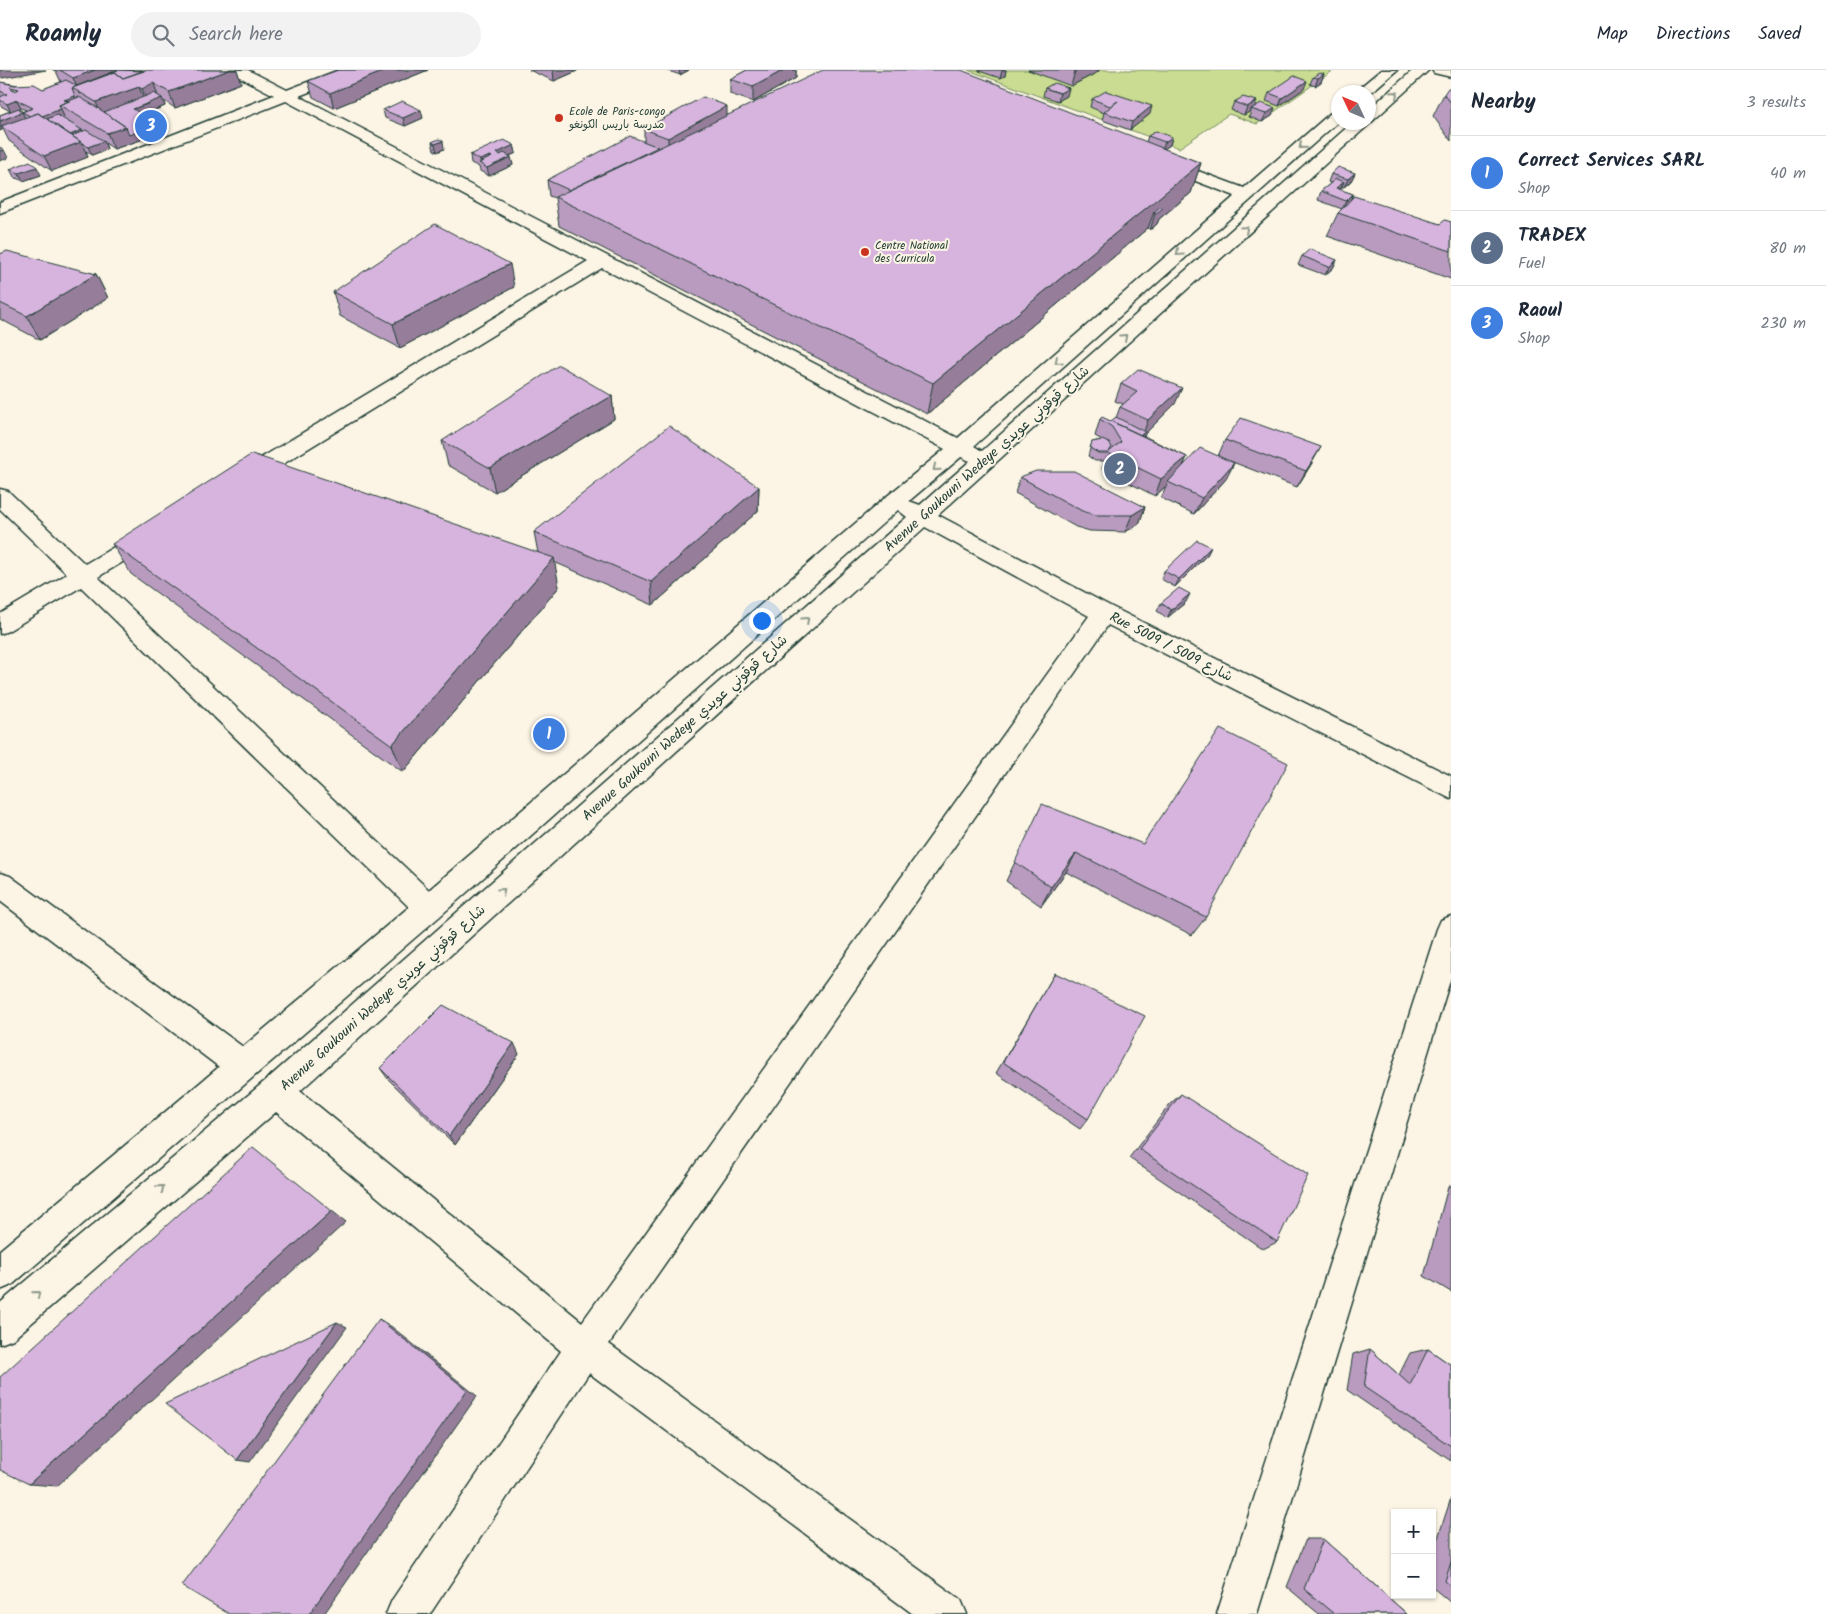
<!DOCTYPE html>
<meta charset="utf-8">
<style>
:root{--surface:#fff;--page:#f2f2f3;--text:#1f2937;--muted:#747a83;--line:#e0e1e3;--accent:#b45309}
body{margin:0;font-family:Kalam,"Playpen Sans Arabic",sans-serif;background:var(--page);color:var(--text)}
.controls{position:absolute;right:15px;bottom:15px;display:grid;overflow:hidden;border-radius:0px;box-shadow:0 1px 4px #0004}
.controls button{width:45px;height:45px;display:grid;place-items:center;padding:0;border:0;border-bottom:1px solid var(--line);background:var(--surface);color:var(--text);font:25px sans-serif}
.compass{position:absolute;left:1331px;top:15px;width:45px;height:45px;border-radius:50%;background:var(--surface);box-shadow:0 1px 4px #0004;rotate:314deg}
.you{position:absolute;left:761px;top:550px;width:18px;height:18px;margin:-12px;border:4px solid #fff;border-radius:50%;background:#1a73e8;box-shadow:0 0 0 8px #1a73e833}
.badge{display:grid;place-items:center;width:32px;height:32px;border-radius:50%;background:var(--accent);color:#fff;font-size:16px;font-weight:700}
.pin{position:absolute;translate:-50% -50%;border:2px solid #fff;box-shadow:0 1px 5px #0006}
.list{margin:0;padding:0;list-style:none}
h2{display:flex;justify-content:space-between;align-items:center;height:65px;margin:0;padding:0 20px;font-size:21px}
h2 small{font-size:16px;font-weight:400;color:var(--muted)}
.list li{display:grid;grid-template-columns:32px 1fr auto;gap:15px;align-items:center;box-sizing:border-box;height:75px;padding:0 20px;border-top:1px solid var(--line)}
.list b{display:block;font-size:19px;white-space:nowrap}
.list p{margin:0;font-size:16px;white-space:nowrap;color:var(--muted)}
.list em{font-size:16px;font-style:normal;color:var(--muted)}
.icon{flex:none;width:28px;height:28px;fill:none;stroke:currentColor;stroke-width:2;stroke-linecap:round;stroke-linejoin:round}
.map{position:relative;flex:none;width:1451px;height:1544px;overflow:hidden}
header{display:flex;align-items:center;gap:30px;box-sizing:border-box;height:70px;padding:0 25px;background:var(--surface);border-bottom:1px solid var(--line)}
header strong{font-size:24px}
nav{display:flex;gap:28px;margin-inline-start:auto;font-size:18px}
.search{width:350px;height:45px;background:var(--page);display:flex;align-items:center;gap:12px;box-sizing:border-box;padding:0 18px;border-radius:28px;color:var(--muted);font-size:19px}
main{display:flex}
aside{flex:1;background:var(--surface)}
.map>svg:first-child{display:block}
.green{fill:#c9dc91;stroke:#748c62}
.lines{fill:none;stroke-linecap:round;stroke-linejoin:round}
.minor-casing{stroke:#1f3d34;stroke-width:3}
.minor{fill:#fcf5e5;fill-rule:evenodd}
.wall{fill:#b99bbf;stroke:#1f3d34;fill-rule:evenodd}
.shaded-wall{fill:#967e9b;stroke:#1f3d34}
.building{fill:#d7b4de;stroke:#1f3d34;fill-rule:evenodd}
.oneway{stroke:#8e998c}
.poi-dot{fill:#c8321e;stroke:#fcf5e5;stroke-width:2}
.labels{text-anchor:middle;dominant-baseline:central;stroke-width:4;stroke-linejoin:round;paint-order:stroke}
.far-poi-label{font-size:11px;fill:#1f3d34;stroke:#fcf5e5;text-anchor:start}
.street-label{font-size:14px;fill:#1f3d34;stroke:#fcf5e5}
</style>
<header>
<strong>Roamly</strong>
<div class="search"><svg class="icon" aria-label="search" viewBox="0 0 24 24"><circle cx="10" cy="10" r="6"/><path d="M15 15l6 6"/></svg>Search here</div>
<nav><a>Map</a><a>Directions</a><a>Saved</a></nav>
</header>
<main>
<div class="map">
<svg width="1451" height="1544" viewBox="0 0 1451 1544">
<rect width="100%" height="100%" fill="#fcf5e5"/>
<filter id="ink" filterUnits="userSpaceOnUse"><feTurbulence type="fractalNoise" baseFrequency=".02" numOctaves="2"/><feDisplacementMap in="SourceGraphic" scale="10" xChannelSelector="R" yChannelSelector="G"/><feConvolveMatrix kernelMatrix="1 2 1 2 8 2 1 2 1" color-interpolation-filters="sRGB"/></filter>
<g filter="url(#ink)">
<path class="green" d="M968 0H1334L1257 54 1229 44 1179 78Z"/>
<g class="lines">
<g class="minor-casing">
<path id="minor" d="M230 0H248L287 20 339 0H359L357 3 299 26 958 368 1235 126 1156 96 1154 93 1156 90H1168L1244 118 1333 41 1338 40V52L974 376 982 381 1353 52H1368V40L1413 0H1429L938 445 1112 537 1451 706V729L1108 555 609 1274 961 1530 967 1544H913L589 1303 430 1544H386L392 1530 561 1281 276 1042 13 1269 0 1274V1233L265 1011 907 447 898 440 439 847 12 1215 0 1220V1180L219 997 0 831V803L10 806 243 977 409 837 81 517 8 561 0 564V544L67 504 0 439V419L8 421 85 494 143 460 151 457 159 460 162 465 159 470 98 507 429 820 886 427 945 379 602 198 247 416 239 418 231 416 228 411 231 406 588 191 286 31 0 143V132L274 25 232 3ZM961 387 970 391 920 435 909 431ZM925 457 1089 546 582 1252 300 1021Z
M1381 0H1397L1368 25V22H1356L1358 19Z
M1432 0H1451V7L1434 3Z
M1451 846V907L1257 1544H1217L1437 859 1441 850Z"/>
</g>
<use href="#minor" class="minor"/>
</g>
<path class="wall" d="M53 0H237L241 13 175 38 164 31 165 36 143 45 146 50 158 64 114 79 105 73 107 79 92 85 86 81 88 87 52 101 9 71 3 59 0 61V45L10 41 1 36 0 34V12L43 19 61 12 56 1ZM10 17 19 19 15 21ZM20 38H21L26 40 22 42Z
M338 0H428L334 38 313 27 308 11Z
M529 0H577V1L554 11Z
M666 0H689L680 5Z
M747 0H796V8L753 32 730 24V9Z
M979 0H1006L1005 6 1000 8 979 1Z
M1028 0H1099L1098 2 1071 16Z
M1324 4 1321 12 1315 16 1310 14 1313 7Z
M1045 18 1067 26 1058 31 1043 26Z
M1451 18V71L1433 46 1444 24Z
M1304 19 1279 36 1266 31 1269 23Z
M1092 29 1150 44 1130 60 1102 50 1104 43 1090 37Z
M1234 32 1255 37 1272 46 1262 52 1249 47 1251 41 1244 45 1231 40Z
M383 40 423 48 405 56 385 48Z
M727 45 1146 72 1148 66 1172 67 1170 75 1164 79 1201 93 1191 123 1159 149 1157 154 1150 160 1148 158 927 344 559 156 555 128 549 126 547 110 644 71V59Z
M432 72 444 79 437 82 434 80Z
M514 75 516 83 510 86 513 95 489 106 480 101 479 97 471 93 470 85Z
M10 99 41 105 23 111 14 107Z
M1355 103 1351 111 1344 117H1342L1340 120 1353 124 1351 130 1440 154 1451 152V209L1327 166 1338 143 1342 139 1318 130 1321 121 1331 113 1328 112 1331 104Z
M0 184 96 204 108 228 40 270 0 249Z
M1302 186 1337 190 1333 198 1325 205 1298 195Z
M514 217 400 278 340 246 333 222Z
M1121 314 1175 334 1145 364 1144 366 1187 387 1183 396 1218 386 1225 370 1312 393 1297 417 1230 391 1234 393 1226 409 1194 444 1161 428 1167 415 1155 426 1102 399 1105 391H1095L1088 386 1092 372 1102 370 1095 366 1100 349 1111 351 1116 348 1120 337 1123 334 1115 331Z
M612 326 614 349 495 422 448 395 442 371Z
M1020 407 1145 437 1139 454 1125 462 1090 461 1076 457 1015 423Z
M759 417 758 441 653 535 554 492 559 517 403 702 131 504 112 474 538 483 534 462Z
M1211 477 1207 485 1175 517 1161 509 1164 501Z
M1186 532 1167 548 1157 541 1161 533Z
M1143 774 1206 847 1192 865 1066 802 1041 836 1006 811 1015 792Z
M1055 903 1088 1049 1080 1059 996 1003Z
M519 984 455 1075 388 1009 380 998Z
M1181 1024 1277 1172 1263 1179 1129 1088 1170 1034Z
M1451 1115V1222L1424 1206 1448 1117Z
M1370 1279 1399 1305 1410 1283 1428 1279 1451 1295V1391L1347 1320 1353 1284Z
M1451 1428V1533L1432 1517V1486Z
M1306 1469H1323L1407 1544H1319L1287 1517Z"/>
<path class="shaded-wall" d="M0 0H46L2 8 0 5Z
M95 0H142L80 24 73 8Z
M229 0H237L241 13 175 38 169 22Z
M387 0H428L334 38 330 23Z
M553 0H577V1L554 11Z
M679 0H689L680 5Z
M784 0H796V8L753 32V17Z
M1003 0H1006L1005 6 1000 8 1002 1Z
M1077 0H1099L1098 2 1071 16 1075 1Z
M1324 4 1321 12 1315 16 1318 8Z
M178 5 154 14 159 29 162 28 165 36 136 47 133 39 148 34 142 19 141 10Z
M1307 11 1304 19 1279 36 1282 28Z
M139 17 145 32 101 45 96 32Z
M1069 18 1067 26 1058 31 1060 23Z
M75 26 79 34 64 30Z
M17 30 21 38 11 42 7 34Z
M1257 31 1254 39H1251V41L1244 45 1247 37Z
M727 36V52L668 84V68Z
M1152 36 1150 44 1130 60 1132 52Z
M1275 38 1272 46 1262 52 1266 44Z
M61 39 64 47 46 53 35 48Z
M421 40 423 48 405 56 403 48Z
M22 42 26 50 1 56 3 59 0 61V51Z
M155 56 158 64 114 79 107 63 126 57Z
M82 60 86 68 66 66Z
M1172 67 1170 75 1162 80 1165 72Z
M104 71 107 79 92 85 88 77Z
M443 71 444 79 437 82 435 74Z
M81 72 88 87 52 101 44 86Z
M514 75 516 83 498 91 497 83Z
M4 80 8 88 0 91V81Z
M490 86 491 94H481L480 90Z
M511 87 513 95 489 106 487 98Z
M1201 93 1191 123 1159 149 1157 154 1150 160 1155 144 1154 142 1148 158 927 344 933 313Z
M37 97 41 105 23 111 19 103Z
M1355 103 1351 111 1344 117 1348 109Z
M1344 112 1340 120 1332 126 1336 118Z
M1353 124 1349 133 1342 139 1346 131Z
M1337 190 1333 198 1325 205 1329 197Z
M510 194 514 217 400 278 393 254Z
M96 204 108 228 40 270 27 246Z
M1182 318 1175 334 1145 364 1142 370 1137 369 1143 364 1148 350Z
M612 326 614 349 495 422 490 398Z
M1321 377 1312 393 1297 417 1306 401Z
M1187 387 1180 403 1168 412 1167 415 1155 426 1161 409Z
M1234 393 1226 409 1194 444 1202 428Z
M759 417 758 441 653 535 651 512Z
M1145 437 1139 454 1125 462 1132 445Z
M1211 477 1207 485 1175 517 1179 509Z
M554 488 559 517 403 702 392 675Z
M1190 524 1186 532 1167 548 1171 540Z
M1076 783 1066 802 1041 836 1051 817Z
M514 973 519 984 455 1075 449 1066Z
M332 1141 346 1152 57 1416 29 1414Z
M379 1249 392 1257 477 1326 324 1544H309Z
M337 1252 347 1257 250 1392 237 1390Z"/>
<path class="building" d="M60 0H95L73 8Z
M118 0 144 1 123 8 115 2 72 18 75 26 64 30 69 31 59 35 61 39 42 46 38 43 30 46 22 42 33 38 17 30 7 34 0 30V27L7 24 0 21V12L14 15 34 14 43 19 66 10 77 16ZM10 17 19 19 15 21Z
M145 0H229L169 22 153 13 142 19 139 17 96 32 72 18 115 2 123 8Z
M338 0H387L330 23 308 11Z
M747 0H784L753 17 730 9Z
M823 0H961L1201 93 933 313 555 127Z
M1319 3 1324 4 1318 8 1313 7Z
M1294 6 1307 11 1282 28 1269 23Z
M1054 13 1069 18 1060 23 1045 18Z
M1448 18H1451V33L1444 24Z
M1106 21 1152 36 1132 52 1104 42 1118 31 1110 36 1092 29Z
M154 23 162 28 133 39 144 45 141 46 155 56 129 65 126 57 104 42Z
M79 27 95 36 126 57 107 63 59 35Z
M703 27 727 36 668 68 644 59Z
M1243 27 1257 31 1247 37 1234 32Z
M402 31 421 40 403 48 383 40Z
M1261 33 1275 38 1266 44 1251 39Z
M19 38 22 42 0 51V45Z
M38 43 81 72 44 86 1 56Z
M57 45 82 60 70 65 47 49Z
M86 60 104 71 88 77 72 66Z
M1156 61 1172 67 1165 72 1148 66Z
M630 66 658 77 569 120 547 110Z
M439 69 443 71 435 74 432 72Z
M504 70 514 75 497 83 500 85 504 83 511 87 487 98 479 93 492 87 490 86 480 90 470 85Z
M0 77 4 80 0 81Z
M30 91 37 97 19 103 10 99Z
M1338 97 1355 103 1348 109 1331 104Z
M1336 109 1344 112 1336 118 1353 124 1346 131 1321 121Z
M1354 126 1440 154 1445 150 1451 152V181L1338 143Z
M1160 137 1163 138 1155 144 1154 142Z
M435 154 510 194 393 254 333 222Z
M1310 179 1337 190 1329 197 1302 186Z
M7 181 96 204 27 246 0 233V184Z
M559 295 612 326 490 398 442 371Z
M1138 299 1182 318 1148 350 1120 337 1137 322 1121 314Z
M1102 347 1187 387 1161 409 1108 383 1121 372 1112 357 1100 349Z
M1116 347 1145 362 1141 365 1111 351Z
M1241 348 1321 377 1306 401 1225 370Z
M669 356 759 417 651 512 534 462Z
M1102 370 1109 373 1112 377 1108 383H1098L1090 378 1092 372Z
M1200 378 1234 393 1202 428 1168 412Z
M252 384 554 488 392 675 112 474Z
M1036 401H1074L1145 437 1132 445H1096L1082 441 1020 407Z
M1197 470 1211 477 1179 509 1164 501Z
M1179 518 1190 524 1171 540 1161 533Z
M1220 659 1288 693 1206 847 1076 783 1051 817 1015 792 1042 734 1143 774Z
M1055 903 1145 946 1088 1049 1003 992Z
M443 935 514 973 449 1066 380 998Z
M1181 1024 1308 1105 1277 1172 1139 1079Z
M253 1077 332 1141 29 1414 0 1400V1307Z
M379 1249 467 1320 309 1544H229L182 1516Z
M337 1252 237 1390 165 1334Z
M1370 1279 1410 1315 1428 1279 1451 1295V1376L1364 1317Z
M1323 1469 1407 1544H1334L1304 1519Z
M1451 1492V1516L1445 1511Z"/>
<defs><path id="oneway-chevron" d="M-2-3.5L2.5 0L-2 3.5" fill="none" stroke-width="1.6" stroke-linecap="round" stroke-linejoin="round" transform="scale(1.25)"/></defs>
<g class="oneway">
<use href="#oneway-chevron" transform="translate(1395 24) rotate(-42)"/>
<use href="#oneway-chevron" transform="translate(1302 76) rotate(139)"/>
<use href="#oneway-chevron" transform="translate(1245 159) rotate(-42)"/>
<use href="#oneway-chevron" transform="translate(1179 183) rotate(138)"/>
<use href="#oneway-chevron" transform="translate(1124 267) rotate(-42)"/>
<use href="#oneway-chevron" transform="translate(1058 291) rotate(138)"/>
<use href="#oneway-chevron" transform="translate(936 398) rotate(141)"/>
<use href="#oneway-chevron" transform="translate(806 550) rotate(-42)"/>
<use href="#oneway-chevron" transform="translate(502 821) rotate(-42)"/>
<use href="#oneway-chevron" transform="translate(161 1118) rotate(-40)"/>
<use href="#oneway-chevron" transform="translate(37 1224) rotate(-40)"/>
</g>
</g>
<g class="poi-dot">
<circle cx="559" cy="48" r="5"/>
<circle cx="865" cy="182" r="5"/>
</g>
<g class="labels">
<g class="far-poi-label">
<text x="569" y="42">Ecole de Paris-congo<tspan x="569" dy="13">مدرسة باريس الكونغو</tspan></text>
<text x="875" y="176">Centre National<tspan x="875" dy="13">des Curricula</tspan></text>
</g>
<g class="street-label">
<text transform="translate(987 389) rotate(-42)">Avenue Goukouni Wedeye شارع قوقوني عويدي</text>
<text transform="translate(1171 577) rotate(27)">Rue 5009 / شارع 5009</text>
<text transform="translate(685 658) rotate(-42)">Avenue Goukouni Wedeye شارع قوقوني عويدي</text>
<text transform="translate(383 928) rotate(-42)">Avenue Goukouni Wedeye شارع قوقوني عويدي</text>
</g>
</g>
</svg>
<div class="controls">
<button>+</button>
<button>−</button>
</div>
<svg class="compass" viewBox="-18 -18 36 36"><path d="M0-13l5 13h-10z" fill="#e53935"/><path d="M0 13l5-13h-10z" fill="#747a83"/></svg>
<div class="you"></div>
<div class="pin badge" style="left:549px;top:664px;background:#3f7fe0">1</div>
<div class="pin badge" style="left:1120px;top:399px;background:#5c6f8a">2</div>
<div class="pin badge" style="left:151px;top:56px;background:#3f7fe0">3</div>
</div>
<aside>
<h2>Nearby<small>3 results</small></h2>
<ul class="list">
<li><span class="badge" style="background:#3f7fe0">1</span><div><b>Correct Services SARL</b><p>Shop</p></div><em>40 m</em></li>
<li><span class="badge" style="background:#5c6f8a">2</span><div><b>TRADEX</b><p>Fuel</p></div><em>80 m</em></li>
<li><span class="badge" style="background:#3f7fe0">3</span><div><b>Raoul</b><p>Shop</p></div><em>230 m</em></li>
</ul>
</aside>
</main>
